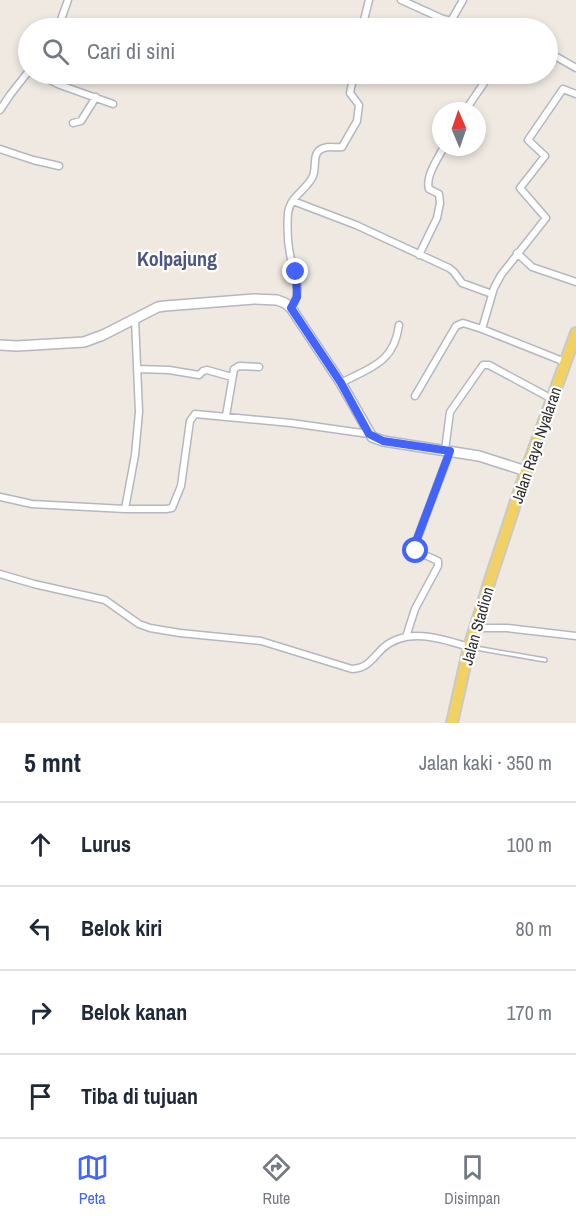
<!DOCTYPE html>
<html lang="id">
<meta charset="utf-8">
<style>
:root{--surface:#fff;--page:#f6f6f7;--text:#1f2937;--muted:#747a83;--line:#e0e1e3;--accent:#4264fb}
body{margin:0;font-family:"Archivo Narrow",sans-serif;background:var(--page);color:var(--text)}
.compass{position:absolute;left:432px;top:102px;width:54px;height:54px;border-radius:50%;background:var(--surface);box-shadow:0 3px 9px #0003;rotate:358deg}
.stop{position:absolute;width:18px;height:18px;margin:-14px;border:4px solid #4264fb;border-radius:50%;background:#fff}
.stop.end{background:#4264fb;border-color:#fff;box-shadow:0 2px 6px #0008}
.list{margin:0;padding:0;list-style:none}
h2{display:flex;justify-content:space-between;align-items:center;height:78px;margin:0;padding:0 24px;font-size:26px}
h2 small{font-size:20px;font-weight:400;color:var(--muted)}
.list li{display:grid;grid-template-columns:39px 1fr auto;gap:18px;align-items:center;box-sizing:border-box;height:84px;padding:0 24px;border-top:2px solid var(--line)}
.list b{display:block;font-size:22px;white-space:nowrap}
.list em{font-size:20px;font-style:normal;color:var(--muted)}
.icon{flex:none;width:33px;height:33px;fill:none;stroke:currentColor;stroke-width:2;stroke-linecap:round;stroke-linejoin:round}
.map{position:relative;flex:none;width:576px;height:723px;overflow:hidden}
.search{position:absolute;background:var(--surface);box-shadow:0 3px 9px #0003;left:18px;right:18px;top:18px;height:66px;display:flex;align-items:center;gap:15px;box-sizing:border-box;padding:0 21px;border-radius:33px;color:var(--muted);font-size:22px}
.sheet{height:414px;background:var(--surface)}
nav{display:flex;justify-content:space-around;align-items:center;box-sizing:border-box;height:84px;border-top:2px solid var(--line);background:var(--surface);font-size:16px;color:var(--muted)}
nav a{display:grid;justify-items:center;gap:3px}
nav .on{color:var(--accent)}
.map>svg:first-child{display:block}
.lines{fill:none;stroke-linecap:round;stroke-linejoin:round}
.lane-casing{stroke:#b4b7c1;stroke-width:6}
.street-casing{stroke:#b4b7c1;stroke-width:9}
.secondary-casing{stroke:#b4b7c1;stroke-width:12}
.primary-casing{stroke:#c9c9c9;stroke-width:14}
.lane{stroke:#fff;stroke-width:3}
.street{stroke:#fff;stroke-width:6}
.secondary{stroke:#fff;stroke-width:9}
.primary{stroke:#f2d163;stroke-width:10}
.route{stroke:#4264fb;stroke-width:8}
.labels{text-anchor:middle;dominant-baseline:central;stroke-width:4.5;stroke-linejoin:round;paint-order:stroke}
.street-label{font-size:16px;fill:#2e2e2e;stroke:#fff}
.quarter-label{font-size:20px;font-weight:bold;fill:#4d5680;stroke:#fff}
</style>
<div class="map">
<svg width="576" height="723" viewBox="0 0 576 723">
<rect width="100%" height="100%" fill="#efe9e1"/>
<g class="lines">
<g class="lane-casing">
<path id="lane" d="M470 647 545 660"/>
</g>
<g class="street-casing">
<path id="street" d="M401 0 443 19 482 28
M451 21 463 0
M58 28 68 0
M362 28 369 0
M548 52 576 68
M38 74 60 85 113 104
M0 110 10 95 28 72
M465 111 490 74
M73 123 81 121 96 97
M0 149 33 160 59 166
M293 201 356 225 449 268 454 272 462 283 492 294
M517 253 532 267 576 282
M419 255 437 218 440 203 439 194 429 189C425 177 438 158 444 147
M291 308C303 291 295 277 291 259 288 246 287 227 288 213 290 196 307 190 313 176 317 167 311 151 324 148 329 146 336 148 342 147L357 121 359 105 350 93 354 74
M565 362 482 329 494 288 501 275 546 218 520 188 545 156 528 140 563 89 576 94
M138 369 169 370 199 375 203 371 207 370 232 377
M341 383C371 367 394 363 399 325
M415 396 456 326 463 323 482 329
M226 416 234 369 239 366 259 367
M445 450 450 412 483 365H489L552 399
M0 497 32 504 125 509H166L172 508 181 486 190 421 195 414 291 423 369 434
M125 509 135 455 139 412 135 319
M0 574 34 584 105 600 139 624 150 628 180 633 261 641 352 669C368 668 372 659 382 649 406 626 443 639 469 647
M475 628H507L576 636
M406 637 415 609 438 566V561L416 551 414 547 450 451"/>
</g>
<g class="secondary-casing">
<path id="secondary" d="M0 345 17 346 84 342 103 335 158 307 165 306 254 299 277 300 285 303 291 308 341 383 372 437 383 441 479 456 526 471"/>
</g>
<g class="primary-casing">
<path id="primary" d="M452 723 469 647 490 580 526 471 576 333"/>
</g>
<use href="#lane" class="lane"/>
<use href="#street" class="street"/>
<use href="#secondary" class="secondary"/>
<use href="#primary" class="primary"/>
</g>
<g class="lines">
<path class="route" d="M296 272 297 297 291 308 341 383 369 434 383 441 450 451 414 547 416 551"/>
</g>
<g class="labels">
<g class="street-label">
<text transform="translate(536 445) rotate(-71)">Jalan Raya Nyalaran</text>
<text transform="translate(477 626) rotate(-74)">Jalan Stadion</text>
</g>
<g class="quarter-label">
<text x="177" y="258">Kolpajung</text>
</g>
</g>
</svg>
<svg class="compass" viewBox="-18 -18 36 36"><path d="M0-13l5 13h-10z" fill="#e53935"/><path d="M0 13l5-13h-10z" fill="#747a83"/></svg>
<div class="stop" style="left:416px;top:551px"></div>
<div class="stop end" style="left:296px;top:272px"></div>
<div class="search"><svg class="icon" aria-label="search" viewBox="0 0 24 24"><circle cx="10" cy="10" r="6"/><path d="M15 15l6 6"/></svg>Cari di sini</div>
</div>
<section class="sheet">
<h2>5 mnt<small>Jalan kaki · 350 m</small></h2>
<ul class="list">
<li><svg class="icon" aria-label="ahead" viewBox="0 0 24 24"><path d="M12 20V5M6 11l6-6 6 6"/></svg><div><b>Lurus</b></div><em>100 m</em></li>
<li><svg class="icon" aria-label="left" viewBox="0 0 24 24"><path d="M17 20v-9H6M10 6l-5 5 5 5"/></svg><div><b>Belok kiri</b></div><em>80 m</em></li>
<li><svg class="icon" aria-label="right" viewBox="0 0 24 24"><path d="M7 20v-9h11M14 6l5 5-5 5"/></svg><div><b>Belok kanan</b></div><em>170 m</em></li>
<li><svg class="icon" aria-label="arrive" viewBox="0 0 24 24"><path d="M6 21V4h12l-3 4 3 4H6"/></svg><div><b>Tiba di tujuan</b></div></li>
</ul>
</section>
<nav>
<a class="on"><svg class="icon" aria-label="map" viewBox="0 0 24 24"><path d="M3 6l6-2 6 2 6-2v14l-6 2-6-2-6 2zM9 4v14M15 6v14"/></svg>Peta</a>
<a><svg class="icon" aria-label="directions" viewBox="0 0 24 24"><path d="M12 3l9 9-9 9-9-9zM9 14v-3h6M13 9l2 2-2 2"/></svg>Rute</a>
<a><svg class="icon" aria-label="saved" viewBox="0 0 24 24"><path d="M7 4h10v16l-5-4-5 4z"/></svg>Disimpan</a>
</nav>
